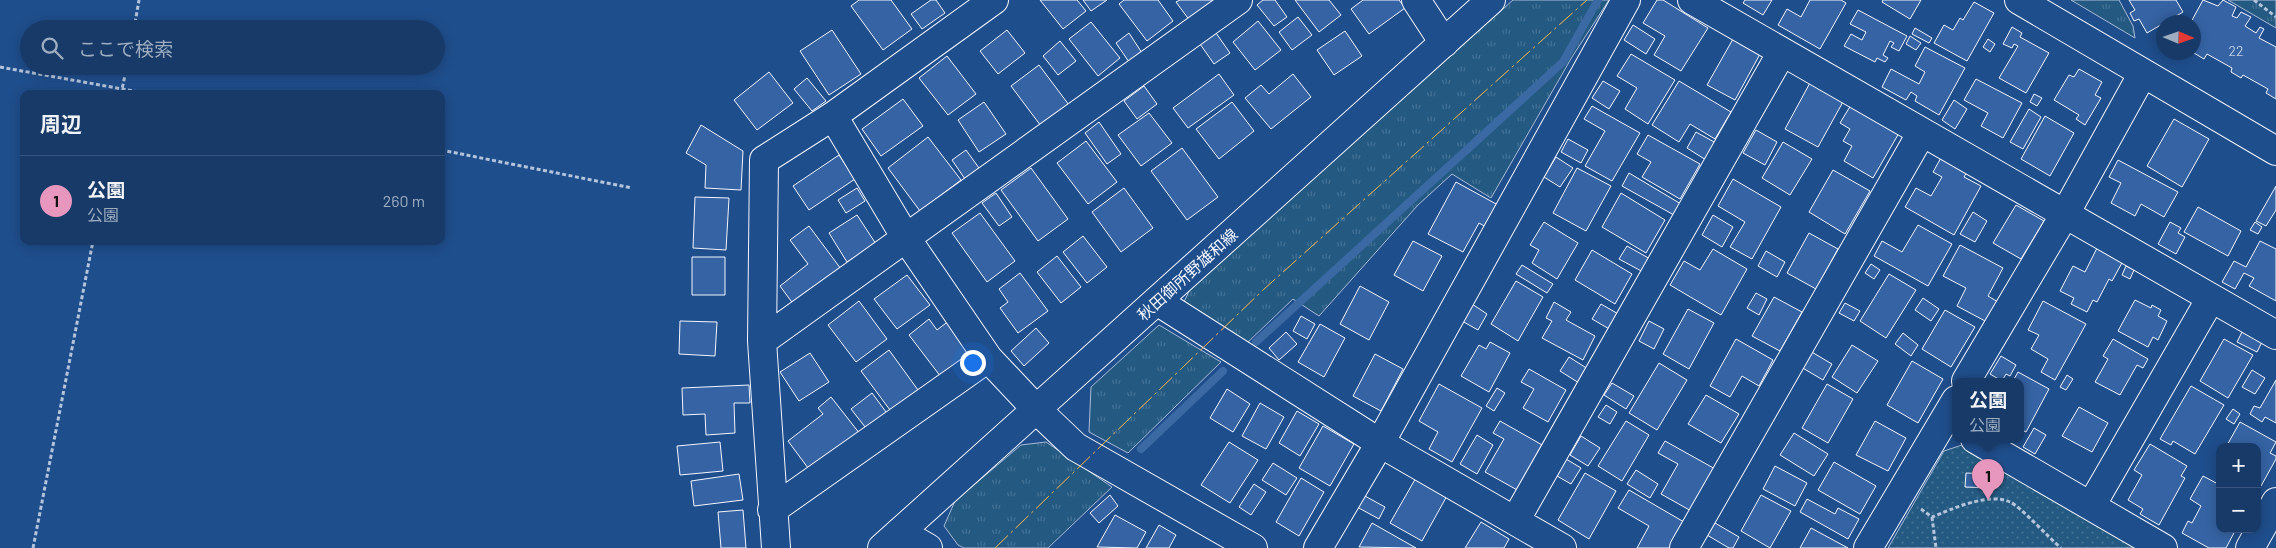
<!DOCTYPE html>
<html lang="ja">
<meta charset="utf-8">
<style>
:root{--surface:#173a69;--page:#244571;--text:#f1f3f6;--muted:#9eadc0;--line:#36547d;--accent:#e797bd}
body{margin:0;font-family:Barlow,"Noto Sans JP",sans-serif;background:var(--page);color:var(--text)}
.controls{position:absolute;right:15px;bottom:15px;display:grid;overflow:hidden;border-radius:10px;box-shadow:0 2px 12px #0003}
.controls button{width:45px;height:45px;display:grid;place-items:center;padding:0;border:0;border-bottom:1px solid var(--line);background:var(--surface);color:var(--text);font:25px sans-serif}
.compass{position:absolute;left:2156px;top:15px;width:45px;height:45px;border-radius:50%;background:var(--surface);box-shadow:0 2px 12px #0003;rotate:92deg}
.you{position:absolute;left:972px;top:362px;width:18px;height:18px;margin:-12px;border:4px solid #fff;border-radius:50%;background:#1a73e8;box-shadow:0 0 0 8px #1a73e833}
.badge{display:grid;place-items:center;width:32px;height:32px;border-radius:50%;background:var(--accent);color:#111;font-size:16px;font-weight:700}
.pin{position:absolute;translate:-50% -41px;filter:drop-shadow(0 1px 2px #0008)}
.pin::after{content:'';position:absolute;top:26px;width:18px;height:15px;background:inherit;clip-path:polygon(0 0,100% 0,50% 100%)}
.popup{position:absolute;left:1952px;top:378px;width:72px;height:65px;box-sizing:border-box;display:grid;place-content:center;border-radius:10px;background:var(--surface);filter:drop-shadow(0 1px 4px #0005);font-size:16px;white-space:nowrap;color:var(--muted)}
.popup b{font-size:19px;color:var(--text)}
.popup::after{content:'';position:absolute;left:50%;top:100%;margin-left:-10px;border:10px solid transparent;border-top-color:var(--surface)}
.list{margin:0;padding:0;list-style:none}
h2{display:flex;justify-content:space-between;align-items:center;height:65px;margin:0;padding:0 20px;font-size:21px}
h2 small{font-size:16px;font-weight:400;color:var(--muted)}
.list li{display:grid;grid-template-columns:32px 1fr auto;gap:15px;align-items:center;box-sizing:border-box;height:90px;padding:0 20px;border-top:1px solid var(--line)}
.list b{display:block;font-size:19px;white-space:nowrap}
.list p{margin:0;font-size:16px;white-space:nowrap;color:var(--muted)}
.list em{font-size:16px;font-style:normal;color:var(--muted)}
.icon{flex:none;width:28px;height:28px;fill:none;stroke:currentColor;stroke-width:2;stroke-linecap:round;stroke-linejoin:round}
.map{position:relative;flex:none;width:2276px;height:548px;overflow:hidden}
.search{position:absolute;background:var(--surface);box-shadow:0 2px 12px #0003;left:20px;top:20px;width:425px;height:55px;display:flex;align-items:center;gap:12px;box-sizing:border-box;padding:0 18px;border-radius:28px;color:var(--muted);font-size:19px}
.panel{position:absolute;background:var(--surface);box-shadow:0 2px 12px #0003;left:20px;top:90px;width:425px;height:155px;border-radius:10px}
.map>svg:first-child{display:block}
.grass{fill:url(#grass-tufts);stroke:#a8bbd7}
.park{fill:url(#park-dots);stroke:#a8bbd7}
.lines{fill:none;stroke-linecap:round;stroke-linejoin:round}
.stream{stroke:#3b69a3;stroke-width:8}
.building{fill:#3563a3;stroke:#f2f6ff}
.minor-casing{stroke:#f2f6ff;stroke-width:30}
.major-casing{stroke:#f2f6ff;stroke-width:30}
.path{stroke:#b3c4dc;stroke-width:3;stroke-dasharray:4 2.5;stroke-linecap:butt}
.minor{stroke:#1f4e8c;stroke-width:28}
.major{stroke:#1f4e8c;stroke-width:28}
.power{stroke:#ffb74d;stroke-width:1;stroke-dasharray:18 4 2.5 4;stroke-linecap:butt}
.labels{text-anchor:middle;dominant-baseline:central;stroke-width:4;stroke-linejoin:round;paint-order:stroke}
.number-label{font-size:14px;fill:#c3d1e8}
.street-label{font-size:16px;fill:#f2f6ff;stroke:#1f4e8c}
</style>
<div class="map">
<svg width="2276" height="548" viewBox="0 0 2276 548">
<defs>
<pattern id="grass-tufts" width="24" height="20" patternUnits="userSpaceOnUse" patternTransform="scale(1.25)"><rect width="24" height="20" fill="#245a82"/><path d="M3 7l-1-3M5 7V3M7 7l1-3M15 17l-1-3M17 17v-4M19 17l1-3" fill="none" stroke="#447295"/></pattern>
<pattern id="park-dots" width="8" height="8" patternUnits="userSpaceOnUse" patternTransform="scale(1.25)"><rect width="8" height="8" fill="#245a82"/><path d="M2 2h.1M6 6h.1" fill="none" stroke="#447295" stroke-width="1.8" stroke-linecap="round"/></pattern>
</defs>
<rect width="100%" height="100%" fill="#1f4e8c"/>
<path class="grass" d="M1513 0H1609L1572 57 1491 198 1452 174 1418 205 1319 316 1293 299 1246 344 1190 312 1184 302 1190 289Z
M2071 0H2119L2133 26 2135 38Z
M2228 0H2276V28Z
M1159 325 1221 362 1128 453 1089 432 1091 387Z
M1046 442 1112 487 1048 548H964L958 545 944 526 955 501 1021 445Z"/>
<path class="park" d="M1965 444 2145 548H1888L1944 451Z"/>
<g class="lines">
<path class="stream" d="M1256 342 1563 62 1598 0
M1141 449 1223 371"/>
</g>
<path class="building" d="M859 0H891L912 29 883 50 851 6Z
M931 0H936L945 13 922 29 911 14Z
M1040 0H1077L1086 11 1063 29Z
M1083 0H1107L1091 11Z
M1124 0H1158L1173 21 1147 41 1119 4Z
M1180 0H1219L1190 21 1176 2Z
M1263 0H1275L1287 17 1274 26 1257 5Z
M1295 0H1329L1341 15 1319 32Z
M1363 0H1399L1405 8 1369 34 1351 9Z
M1657 0H1663L1708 28 1681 71 1654 55 1665 36 1643 23Z
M1745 0H1772L1763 15 1743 3Z
M1810 0H1841L1846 3 1820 49 1778 25 1787 9 1801 17Z
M1883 0H1921L1910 19 1882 2Z
M2129 0H2176L2183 12 2147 33 2139 19 2134 21 2130 13 2135 10Z
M2203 0 2218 6 2223 0 2236 7 2232 16 2237 18 2241 12 2251 17 2245 26 2256 33 2260 27 2264 29 2259 38 2276 47V99L2266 93 2268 89 2243 75 2241 78 2231 72 2232 68 2207 54 2204 59 2194 53 2196 48 2194 46V22H2191Z
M1974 2 1994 13 1967 61 1934 43 1944 25 1953 30 1960 18 1963 20Z
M1858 10 1907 36 1899 51 1891 47 1894 43 1890 41 1883 55 1888 58 1885 62 1877 58 1875 62 1844 46 1851 34 1862 40 1866 32 1850 24Z
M1298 17 1312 35 1292 50 1279 32Z
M1258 21 1281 50 1255 70 1233 42Z
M1091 22 1120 58 1098 76 1069 39Z
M1633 25 1655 39 1646 54 1624 40Z
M2012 27 2022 33 2020 37 2049 53 2026 93 1999 78 2018 46 2014 44 2012 48 2003 44Z
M1915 28 1932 38 1929 43 1912 34Z
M832 30 861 74 829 95 800 51Z
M1007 30 1025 53 998 74 980 51Z
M1345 31 1362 56 1334 75 1317 50Z
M1129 33 1142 53 1129 62 1116 43Z
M1216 33 1230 53 1214 64 1200 44Z
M1910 36 1921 43 1916 50 1906 44Z
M1733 39 1760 54 1735 100 1707 85Z
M1988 39 1995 44 1990 52 1983 47Z
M1060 41 1076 61 1058 75 1043 56Z
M1925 47 1965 68 1939 115 1915 101 1917 96 1911 92 1906 100 1882 87 1891 69 1919 84 1925 72 1915 66Z
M1631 54 1675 80 1648 124 1625 109 1637 88 1617 76Z
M947 56 976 94 948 115 919 78Z
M1039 65 1069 105 1041 126 1011 86Z
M2079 69 2102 82 2095 95 2101 98 2085 125 2076 119 2079 115 2054 100 2069 75 2074 77Z
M769 72 793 103 757 130 734 100Z
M1219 74 1234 95 1188 128 1173 108Z
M1293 74 1311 97 1271 129 1245 98 1261 85 1269 94Z
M807 78 826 101 812 111 794 89Z
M1976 79 2022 103 2003 138 1981 126 1988 113 1964 100Z
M1603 81 1620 91 1609 109 1592 98Z
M1679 81 1731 112 1715 139 1690 124 1679 142 1652 125Z
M1811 81 1844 100 1818 147 1785 129Z
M1144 86 1157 104 1137 119 1124 101Z
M2034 94 2042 98 2037 106 2030 102Z
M903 99 923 126 881 156 862 129Z
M1954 100 1967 109 1955 129 1942 120Z
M984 102 1006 134 979 152 958 120Z
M1232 102 1254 131 1219 159 1196 129Z
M1851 105 1899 133 1873 178 1844 161 1852 146 1843 141 1850 129 1840 123Z
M1592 106 1640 133 1612 181 1585 166 1605 131 1584 119Z
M2029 109 2041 117 2023 149 2010 142Z
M1149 113 1172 143 1141 166 1118 135Z
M2045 116 2074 133 2050 176 2021 159Z
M2174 119 2209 139 2182 187 2147 166Z
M1099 122 1121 154 1107 164 1085 133Z
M701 125 743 151 741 190 705 188 706 165 686 153Z
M1756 130 1777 142 1765 165 1743 153Z
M1696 132 1716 143 1706 160 1687 148Z
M1648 135 1700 164 1680 199 1642 177 1651 162 1637 154Z
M928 137 961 180 920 211 888 168Z
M1568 139 1588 150 1581 163 1561 152Z
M1086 141 1117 182 1088 204 1057 163Z
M1783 142 1812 159 1790 195 1762 178Z
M1182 148 1218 197 1187 220 1151 171Z
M966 150 979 168 965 179 952 160Z
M839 155 855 179 809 210 793 186Z
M1942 156 1968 170 1964 177 1981 186 1954 235 1905 207 1916 188 1931 196 1942 177 1933 172Z
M1556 157 1573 168 1560 187 1544 177Z
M2118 160 2178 192 2164 217 2141 204 2135 216 2111 203 2121 183 2109 177Z
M1031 168 1068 219 1038 241 1001 190Z
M1577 168 1611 186 1586 231 1553 213Z
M1833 170 1870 191 1845 234 1809 212Z
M1629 173 1681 204 1674 215 1622 186Z
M1733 179 1781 207 1752 259 1730 247 1745 222 1718 206Z
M1456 182 1498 205 1486 227 1479 223 1463 252 1428 234Z
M2276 186V210L2266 226 2256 221Z
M857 188 865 201 846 213 838 200Z
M1124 188 1153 228 1121 252 1092 212Z
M996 193 1012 217 999 226 982 203Z
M1621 193 1665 220 1646 253 1602 227Z
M695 197 729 198 726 250 693 248Z
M2016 205 2044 221 2021 259 1993 243Z
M2198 207 2241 231 2228 256 2184 232Z
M1973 212 1987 221 1975 242 1960 234Z
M980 213 1015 261 987 282 952 233Z
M857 215 876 244 847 262 829 233Z
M1713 215 1733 227 1722 247 1702 235Z
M1544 222 1578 243 1557 279 1532 263 1539 250 1530 245Z
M2170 222 2181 228 2178 233 2185 237 2176 254 2158 244Z
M2255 222 2262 227 2258 234 2250 230Z
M1918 225 1952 244 1928 286 1874 256 1882 241 1902 252Z
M809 226 841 269 794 305 780 286 808 264 790 240Z
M1809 233 1838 249 1816 289 1787 273Z
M1083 236 1107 267 1087 283 1063 252Z
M1413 241 1442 256 1423 291 1394 275Z
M2260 241 2276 249V301L2249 286 2254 278 2244 273 2235 289 2222 282 2234 261 2246 267Z
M1960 245 2003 268 1988 296 1998 302 1987 322 1957 306 1966 288 1943 276Z
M1627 246 1652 260 1645 273 1619 259Z
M2097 248 2123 261 2112 281 2109 279 2097 302 2093 300 2087 312 2071 304 2074 298 2060 291 2073 266 2085 272Z
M1713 249 1747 269 1721 315 1670 285 1684 261 1700 270Z
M1592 250 1632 274 1615 304 1575 280Z
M1766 251 1785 262 1777 277 1758 266Z
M1057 256 1081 287 1061 303 1037 272Z
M692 257H725V295H692Z
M1871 264 1880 270 1874 279 1865 273Z
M1522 265 1553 284 1547 293 1516 274Z
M2126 266 2134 270 2130 279 2122 275Z
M1020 273 1048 311 1018 333 1000 308 1008 302 999 289Z
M1889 274 1916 290 1886 338 1860 321Z
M907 275 930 305 897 329 874 299Z
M1516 281 1543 297 1518 341 1491 324Z
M1360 286 1389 302 1369 340 1340 324Z
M1756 293 1767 299 1759 315 1747 308Z
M1774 297 1802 312 1780 351 1752 336Z
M1923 298 1939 309 1931 321 1915 310Z
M2135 300 2151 308 2152 305 2161 310 2158 316 2167 321 2158 340 2153 337 2148 347 2118 331Z
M859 301 887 339 856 362 828 325Z
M2043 301 2086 324 2055 380 2041 372 2048 359 2031 349 2039 335 2028 330Z
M1554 302 1571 312 1566 320 1595 336 1583 360 1542 338 1552 321 1546 318Z
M1845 303 1860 311 1854 321 1839 313Z
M1472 304 1487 314 1478 330 1462 321Z
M1601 304 1620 315 1611 330 1592 319Z
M1688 309 1714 323 1689 369 1663 354Z
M1945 310 1975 327 1951 367 1922 349Z
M1301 316 1315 324 1307 339 1293 331Z
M929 319 937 330 950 320 974 352 941 377 909 335Z
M680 321 717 322 715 356 679 354Z
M1649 321 1664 329 1654 349 1639 341Z
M1320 324 1345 338 1324 377 1298 362Z
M1036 328 1049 343 1024 366 1011 351Z
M1286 332 1297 344 1279 360 1269 348Z
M2242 332 2262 342 2257 352 2237 342Z
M1903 333 1918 345 1911 356 1895 344Z
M1736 339 1773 360 1759 386 1742 376 1730 397 1710 386Z
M2113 339 2148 359 2143 368 2137 365 2120 395 2095 382 2108 359 2103 356Z
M2224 339 2253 355 2228 398 2200 381Z
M1490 342 1510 353 1489 392 1461 376 1479 345 1486 349Z
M1852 345 1878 361 1857 393 1832 377Z
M889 350 918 390 890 410 861 371Z
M1810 351 1832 364 1823 380 1801 367Z
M810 353 829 382 799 401 780 372Z
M1375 354 1403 369 1381 411 1353 396Z
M2001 356 2016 365 2010 376 2006 374 2002 381 1990 374Z
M1569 357 1588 369 1579 383 1560 371Z
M1912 361 1943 379 1918 423 1887 405Z
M1659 363 1687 380 1657 430 1629 413Z
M1529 369 1566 390 1548 422 1523 408 1534 389 1521 382Z
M2252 370 2265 378 2255 394 2242 387Z
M2018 372 2049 389 2026 432 2020 429V381H2013Z
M2067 375 2073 379 2066 390 2060 387Z
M2276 380V423L2265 417 2262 422 2250 414 2254 406 2260 408Z
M1612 383 1634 396 1626 409 1604 395Z
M1439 384 1482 408 1452 462 1429 449 1438 432 1419 421Z
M1827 384 1853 399 1828 443 1802 428Z
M749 385 750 403H734L735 433 706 435 705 414 683 415 682 388Z
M2191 386 2224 405 2195 454 2173 441 2171 445 2160 439Z
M1497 388 1505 393 1494 411 1486 406Z
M1227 389 1250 404 1233 432 1210 418Z
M872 393 889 416 869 432 851 409Z
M1706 395 1739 414 1721 443 1688 424Z
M831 397 860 434 811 472 788 441 823 414 818 408Z
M1260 403 1284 417 1266 449 1242 436Z
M1606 405 1617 412 1610 424 1598 417Z
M2079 407 2108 423 2092 452 2062 436Z
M2233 409 2240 414 2234 424 2226 419Z
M1297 411 1319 424 1300 456 1279 443Z
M1500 421 1544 446 1519 491 1485 472 1504 439 1493 433Z
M1626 421 1649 435 1622 481 1598 466Z
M1875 421 1906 438 1888 471 1856 455Z
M2240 422 2276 442 2270 453 2276 456V459L2261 486 2257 484V447H2226Z
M1323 426 1354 444 1330 486 1299 468Z
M2034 428 2046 435 2035 454 2023 447Z
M1794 433 1828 454 1814 476 1780 455Z
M1477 435 1493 445 1477 474 1460 464Z
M1581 436 1600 448 1588 466 1570 455Z
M1665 441 1717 470 1693 512 1661 494 1678 464 1658 453Z
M720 442 723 471 680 475 677 446Z
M1229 442 1258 460 1230 503 1201 485Z
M2150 444 2187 466 2181 476 2185 478 2159 525 2140 514 2143 509 2128 500 2142 475 2134 470Z
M1566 459 1581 468 1571 484 1557 476Z
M1834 462 1876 486 1860 514 1818 490Z
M1273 463 1297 478 1286 495 1262 480Z
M1775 466 1807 483 1795 506 1763 489Z
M1636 470 1658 484 1650 498 1627 484Z
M1585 473 1616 491 1589 539 1558 520Z
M1966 473 1992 474V488L1965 487Z
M739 474 743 500 694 506 691 481Z
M1417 476 1448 494 1422 541 1390 523Z
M2203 476 2220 485V529H2236L2226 548H2209L2182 533 2188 521 2192 523 2201 506 2190 499Z
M1301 478 1324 492 1299 536 1276 522Z
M1254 484 1266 492 1251 515 1239 507Z
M1629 490 1684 522 1669 548H1637L1649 526 1618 508Z
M1110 495 1118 506 1099 523 1090 513Z
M1363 495 1385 507 1379 519 1357 507Z
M1761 495 1791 511 1770 548 1741 531Z
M1807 499 1835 514 1838 508 1859 519 1848 539 1800 512Z
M743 510 746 548H721L718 512Z
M1115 515 1146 532 1137 548 1097 547Z
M1481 522 1509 539 1504 548H1465Z
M1372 523 1416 548 1359 547Z
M1715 523 1739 537 1733 548H1729L1707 535Z
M1159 525 1176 535 1169 548H1146Z
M1811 528 1848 548H1800Z"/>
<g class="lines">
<g class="minor-casing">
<path id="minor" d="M1416 0 1444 43
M1692 0 2276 335
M2019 0 2276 151
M833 116 906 238 988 358 1036 409 1076 447 1253 548
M1157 301 1380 443 1562 548
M762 341 1238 0
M1966 381 2065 214 2143 73
M1975 439 2163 548
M2091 506 2211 298
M772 510 988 358
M1515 521 1782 52
M900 532 928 548
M776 548 762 341 764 160 833 116 994 0
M1318 548 1380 443 1626 0
M1684 548 1922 132
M1868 548 1956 400
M2250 548 2276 502"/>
</g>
<g class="major-casing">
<path id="major" d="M882 548 1491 0"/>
</g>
<path class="path" d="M2254 0 2276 17
M134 29 139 0
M0 67 150 94
M121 94 127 66
M441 150 632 188
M1921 509 1932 517C1952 509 1989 492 2010 502 2021 507 2049 538 2061 548
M1932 517 1936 548
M33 548 93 241"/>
<use href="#minor" class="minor"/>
<use href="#major" class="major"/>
<path class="power" d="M995 548 1263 290 1587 0"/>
</g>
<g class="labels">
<g class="number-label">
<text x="2236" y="50">22</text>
</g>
<g class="street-label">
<text transform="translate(1187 274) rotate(-42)">秋田御所野雄和線</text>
</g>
</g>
</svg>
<div class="controls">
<button>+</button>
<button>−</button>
</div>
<svg class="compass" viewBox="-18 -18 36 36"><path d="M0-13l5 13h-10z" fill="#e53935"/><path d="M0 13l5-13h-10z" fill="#9eadc0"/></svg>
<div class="you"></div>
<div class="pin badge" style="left:1988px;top:500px">1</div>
<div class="popup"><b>公園</b>公園</div>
<div class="search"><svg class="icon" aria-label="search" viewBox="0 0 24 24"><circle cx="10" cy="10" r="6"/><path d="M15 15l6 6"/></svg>ここで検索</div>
<section class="panel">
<h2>周辺<small></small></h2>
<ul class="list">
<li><span class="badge">1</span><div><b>公園</b><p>公園</p></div><em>260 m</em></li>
</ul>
</section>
</div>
